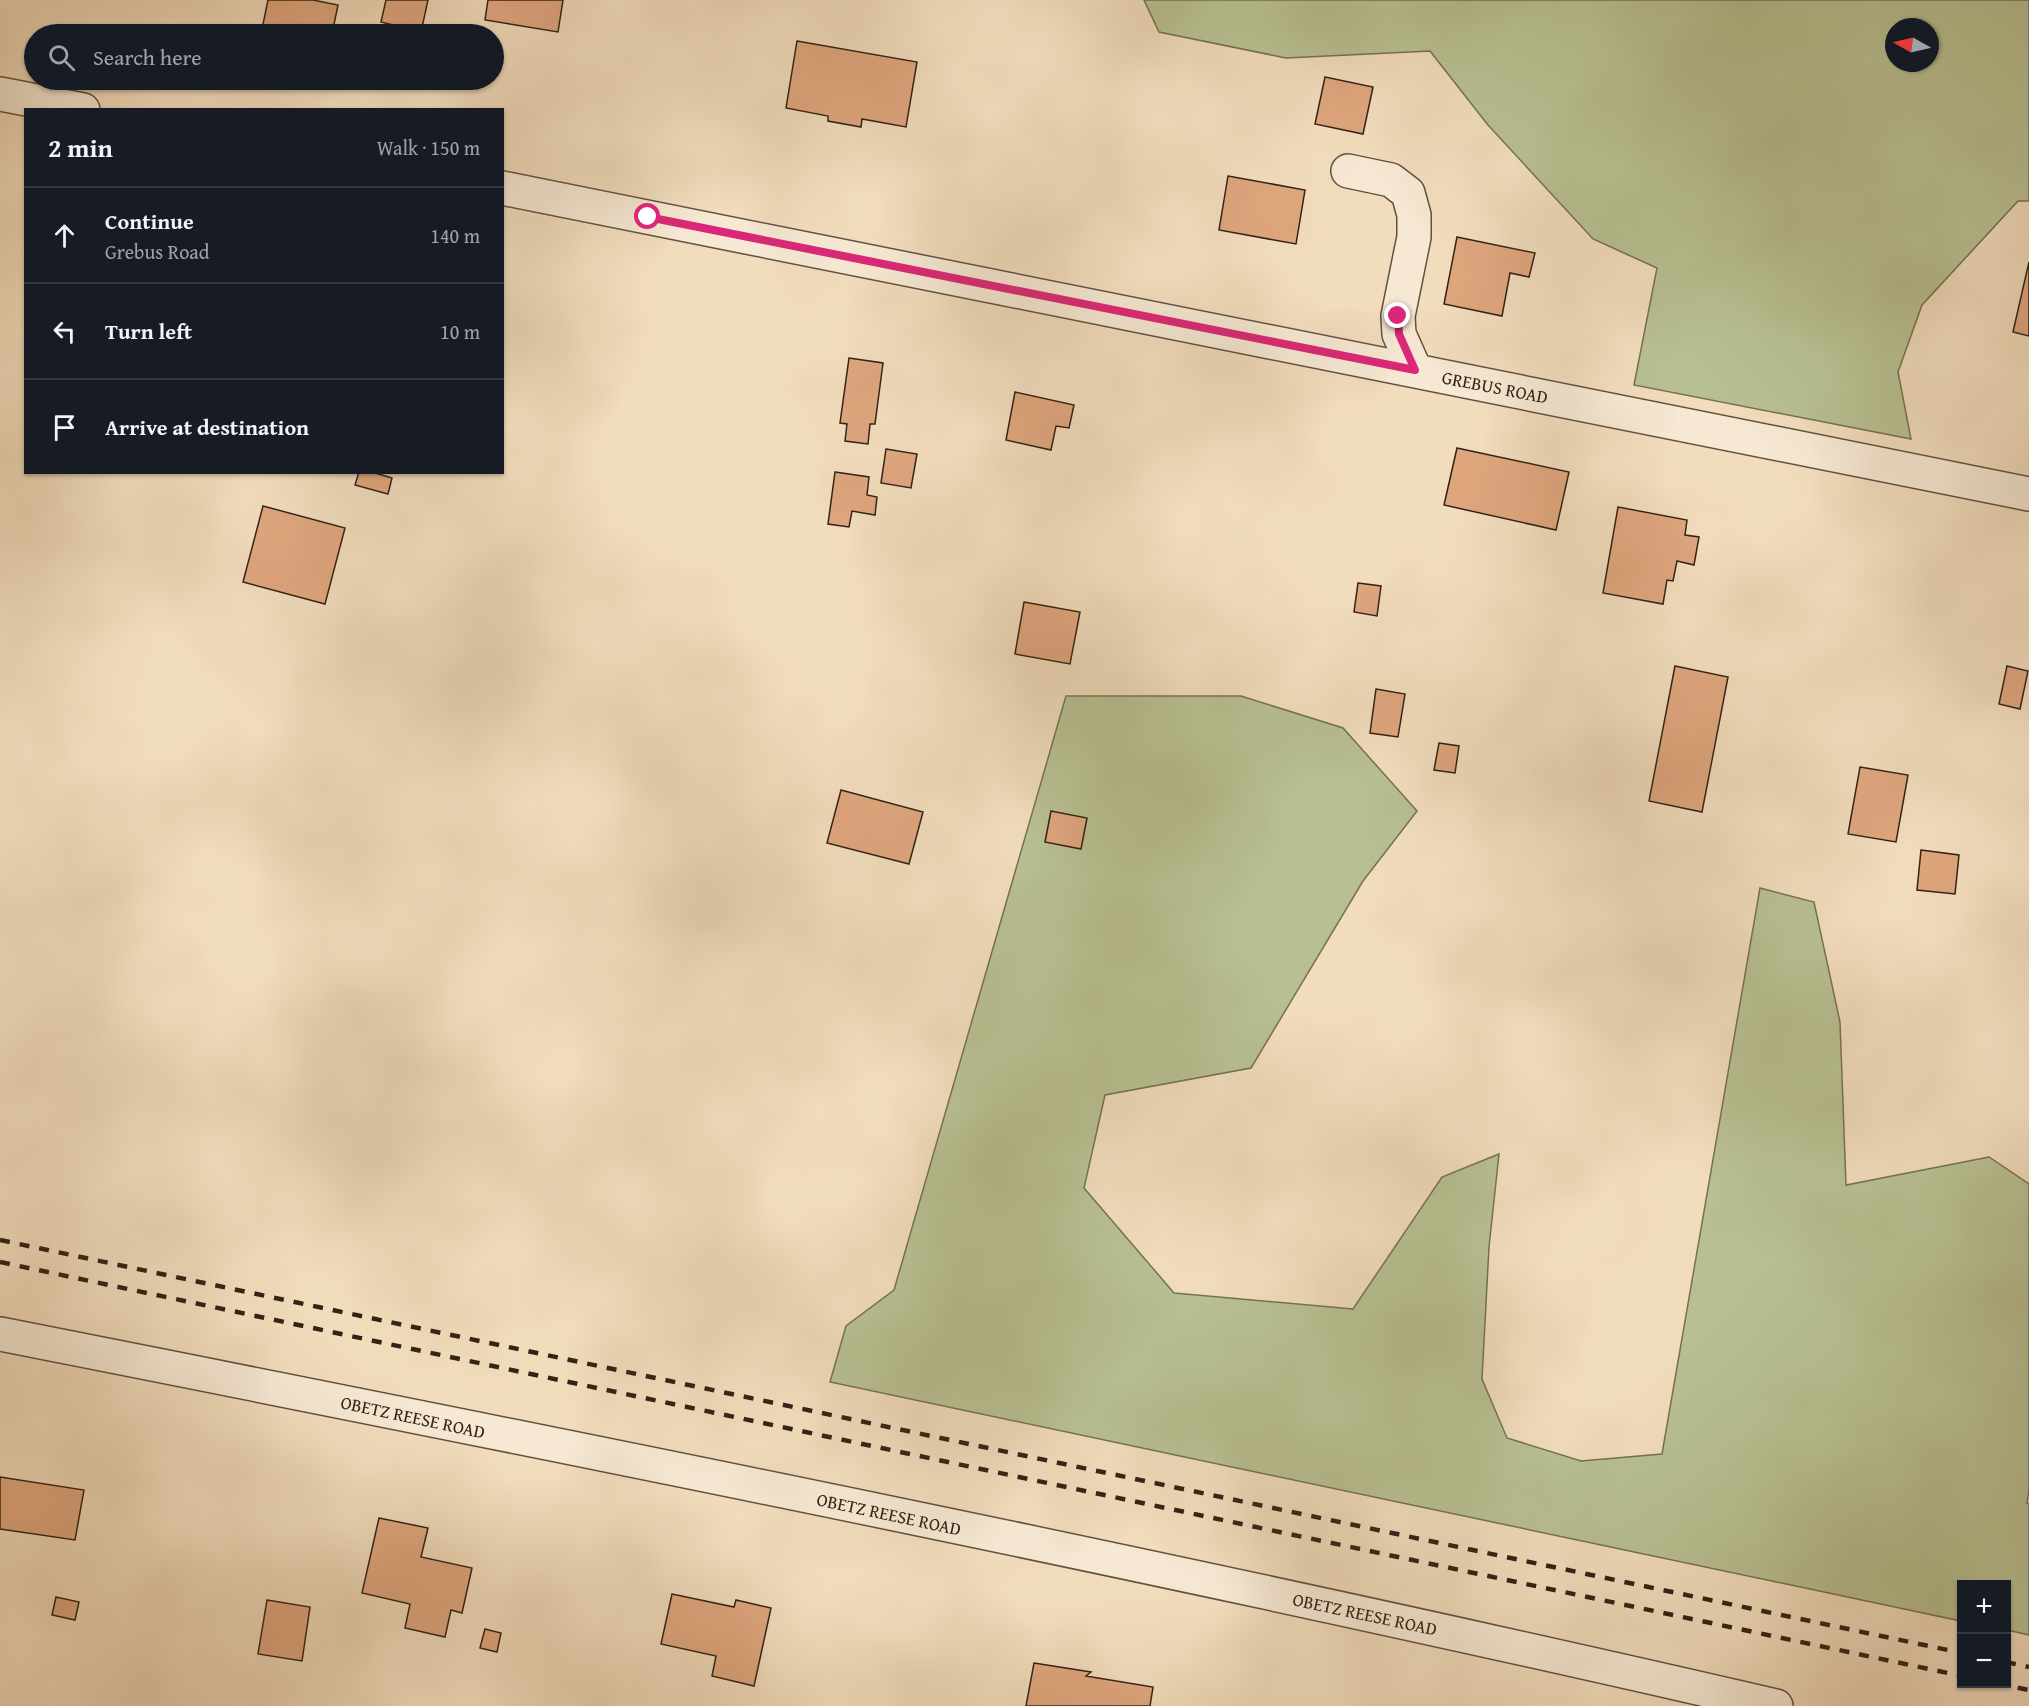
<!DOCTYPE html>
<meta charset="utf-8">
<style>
:root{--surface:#171b24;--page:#242831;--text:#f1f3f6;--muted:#9ea1a6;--line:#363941}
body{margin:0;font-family:"Gentium Book Plus",serif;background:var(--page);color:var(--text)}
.controls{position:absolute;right:18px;bottom:18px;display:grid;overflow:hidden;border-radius:0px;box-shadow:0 2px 4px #0004}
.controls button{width:54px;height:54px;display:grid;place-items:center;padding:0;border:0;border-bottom:2px solid var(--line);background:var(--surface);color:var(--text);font:30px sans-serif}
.compass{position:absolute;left:1885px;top:18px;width:54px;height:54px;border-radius:50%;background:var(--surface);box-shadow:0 2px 4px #0004;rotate:278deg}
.stop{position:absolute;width:18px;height:18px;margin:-14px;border:4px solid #db2777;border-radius:50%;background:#fff}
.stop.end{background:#db2777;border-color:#fff;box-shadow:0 2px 6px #0008}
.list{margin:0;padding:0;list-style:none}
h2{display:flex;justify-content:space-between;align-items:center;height:78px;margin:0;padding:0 24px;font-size:26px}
h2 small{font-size:20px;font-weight:400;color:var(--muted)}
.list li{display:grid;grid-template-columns:39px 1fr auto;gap:18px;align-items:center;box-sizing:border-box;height:96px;padding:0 24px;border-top:2px solid var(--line)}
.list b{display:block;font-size:22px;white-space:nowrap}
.list p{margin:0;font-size:20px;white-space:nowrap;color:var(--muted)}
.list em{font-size:20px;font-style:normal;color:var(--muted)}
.icon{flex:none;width:33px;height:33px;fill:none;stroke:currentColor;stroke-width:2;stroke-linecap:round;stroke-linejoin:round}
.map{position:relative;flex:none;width:2029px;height:1706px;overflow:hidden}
.search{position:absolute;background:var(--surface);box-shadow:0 2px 4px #0004;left:24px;top:24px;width:480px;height:66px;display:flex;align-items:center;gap:15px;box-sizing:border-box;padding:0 21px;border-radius:33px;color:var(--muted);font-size:22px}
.panel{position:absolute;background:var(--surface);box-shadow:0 2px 4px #0004;left:24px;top:108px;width:480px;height:366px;border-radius:0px}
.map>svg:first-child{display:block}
.green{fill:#b8c092;stroke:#757154;stroke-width:1.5;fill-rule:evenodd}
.building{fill:#dfa67e;stroke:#322217;stroke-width:1.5}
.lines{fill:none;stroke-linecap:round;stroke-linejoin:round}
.minor-casing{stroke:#625040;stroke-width:36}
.minor{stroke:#f6e8d3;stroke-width:33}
.rail{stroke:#322217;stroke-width:4.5;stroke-dasharray:10 10;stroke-linecap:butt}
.route{stroke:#db2777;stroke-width:8}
.labels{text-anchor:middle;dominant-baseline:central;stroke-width:4.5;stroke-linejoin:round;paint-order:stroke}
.street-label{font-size:18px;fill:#322217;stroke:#f6e8d3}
</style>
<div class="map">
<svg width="2029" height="1706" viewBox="0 0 2029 1706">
<rect width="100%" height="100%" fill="#f1dcbc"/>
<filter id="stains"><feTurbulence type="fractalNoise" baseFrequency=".00333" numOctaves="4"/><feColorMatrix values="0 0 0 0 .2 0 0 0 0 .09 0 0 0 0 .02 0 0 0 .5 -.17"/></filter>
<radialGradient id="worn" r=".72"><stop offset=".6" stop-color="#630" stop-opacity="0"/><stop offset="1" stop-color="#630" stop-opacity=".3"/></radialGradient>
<path class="green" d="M1144 0H2029V201H2018L1922 305 1898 372 1911 439 1634 385 1657 268 1593 239 1488 125 1430 51 1286 58 1159 32ZM1894 27H1930V63H1894Z
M1066 696H1241L1343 728 1417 811 1363 881 1251 1068 1105 1095 1084 1188 1174 1293 1353 1309 1442 1177 1499 1154 1489 1247 1482 1379 1507 1438 1581 1461 1662 1454 1760 888 1814 902 1840 1022 1846 1185 1989 1157 2029 1184V1489L2027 1503 2029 1504V1635L2007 1630 2006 1584H1962L1961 1621 830 1382 846 1326 894 1290Z"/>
<path class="building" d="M268 0H313L338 5 332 34H261Z
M386 0H428L421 32 381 22Z
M488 0H563L558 32 485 20Z
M797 41 917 62 906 127 862 119 861 127 828 121V116L786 108Z
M1325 77 1373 87 1363 134 1315 124Z
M1228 176 1305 190 1296 244 1219 230Z
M1457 237 1535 253 1529 277 1510 273 1502 316 1444 304Z
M2029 262V336L2013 332Z
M849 358 883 363 875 424H870L868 444 845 441 847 424 840 423Z
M1015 392 1074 405 1069 428 1056 426 1051 450 1006 440Z
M1457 448 1569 472 1556 530 1444 505Z
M886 449 917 454 911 488 881 483Z
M359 472H372L392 478 388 494 355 485Z
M835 472 869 477 867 495 877 497 875 515 852 511 849 527 828 524Z
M263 506 345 528 325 604 243 582Z
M1618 507 1687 520 1685 535 1699 537 1694 565 1677 561 1673 581 1667 580 1663 604 1603 593Z
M1358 583 1381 586 1377 616 1354 612Z
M1024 602 1080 612 1070 664 1015 654Z
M1675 666 1728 677 1702 812 1649 801Z
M2007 666 2028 671 2020 709 1999 704Z
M1376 689 1405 694 1398 737 1370 733Z
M1439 743 1459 746 1455 773 1434 770Z
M1860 767 1908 775 1896 842 1848 834Z
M841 790 923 812 909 864 827 843Z
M1051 811 1087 818 1081 849 1045 842Z
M1921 850 1959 855 1955 894 1917 890Z
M0 1477 84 1490 75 1540 0 1529Z
M379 1518 428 1528 421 1557 472 1568 462 1613 451 1610 445 1637 405 1628 410 1604 362 1593Z
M672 1594 734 1607 736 1600 771 1608 754 1686 712 1676 716 1656 661 1644Z
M56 1597 79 1602 75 1620 52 1615Z
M267 1600 310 1607 302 1661 258 1654Z
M485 1629 501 1633 497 1652 480 1648Z
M1034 1663 1091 1672 1086 1676 1153 1687 1150 1706H1026Z"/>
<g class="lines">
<g class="minor-casing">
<path id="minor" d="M0 94 83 110
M1348 171 1391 180 1408 193 1414 215V237L1398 316 1399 334 1415 370
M502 188 2029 494
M0 1334C593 1451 1187 1570 1776 1706"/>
</g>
<use href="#minor" class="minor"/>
<path class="rail" d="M0 1240 1962 1653
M0 1262 1962 1676
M2006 1662 2029 1667
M1998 1684 2029 1690"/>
</g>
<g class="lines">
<path class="route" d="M648 217 1415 370 1399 334 1398 316"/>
</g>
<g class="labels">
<g class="street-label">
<text transform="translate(1495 387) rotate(11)">GREBUS ROAD</text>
<text transform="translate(413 1417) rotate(12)">OBETZ REESE ROAD</text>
<text transform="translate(889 1514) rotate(12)">OBETZ REESE ROAD</text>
<text transform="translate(1365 1614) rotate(12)">OBETZ REESE ROAD</text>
</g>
</g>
<rect width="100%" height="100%" filter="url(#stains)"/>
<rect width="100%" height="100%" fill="url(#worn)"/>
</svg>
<div class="controls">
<button>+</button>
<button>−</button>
</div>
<svg class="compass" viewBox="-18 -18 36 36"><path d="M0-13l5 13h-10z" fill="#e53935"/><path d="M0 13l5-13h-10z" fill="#9ea1a6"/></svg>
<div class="stop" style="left:648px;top:217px"></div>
<div class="stop end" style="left:1398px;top:316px"></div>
<div class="search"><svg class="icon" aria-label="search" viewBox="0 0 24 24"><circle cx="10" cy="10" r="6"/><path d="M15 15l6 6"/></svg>Search here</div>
<section class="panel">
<h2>2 min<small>Walk · 150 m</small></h2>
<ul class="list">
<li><svg class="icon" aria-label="ahead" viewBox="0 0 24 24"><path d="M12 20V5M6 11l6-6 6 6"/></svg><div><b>Continue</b><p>Grebus Road</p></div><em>140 m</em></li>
<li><svg class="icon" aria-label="left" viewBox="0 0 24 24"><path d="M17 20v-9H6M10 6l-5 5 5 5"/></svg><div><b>Turn left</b></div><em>10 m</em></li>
<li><svg class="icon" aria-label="arrive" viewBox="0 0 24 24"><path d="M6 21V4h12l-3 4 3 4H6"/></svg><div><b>Arrive at destination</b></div></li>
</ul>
</section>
</div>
